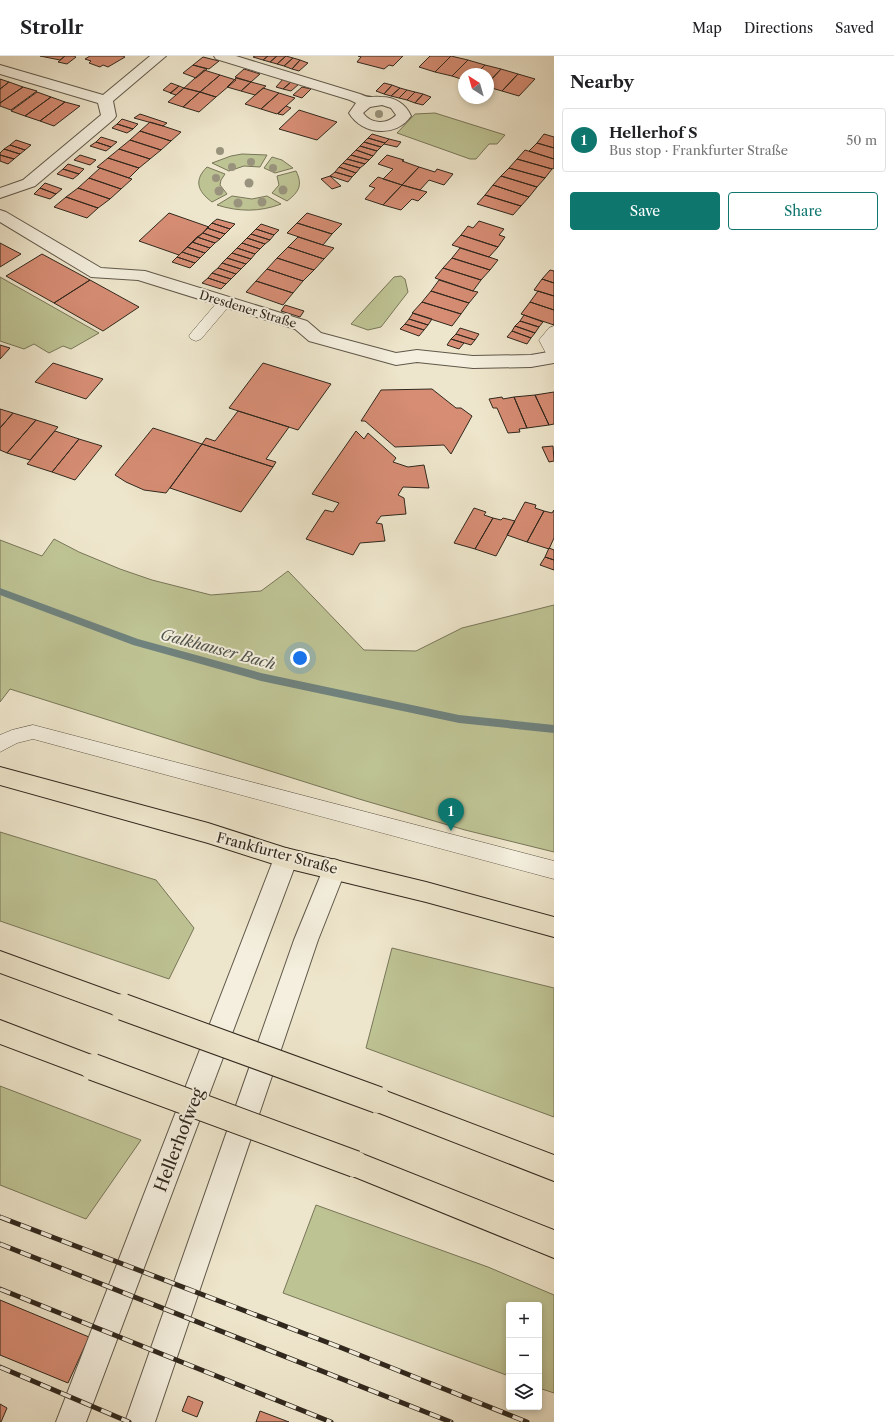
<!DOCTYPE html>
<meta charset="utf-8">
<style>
:root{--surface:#fff;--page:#f2f2f2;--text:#202124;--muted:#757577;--line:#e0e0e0;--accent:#0f766e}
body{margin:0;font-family:"Libre Caslon Text",serif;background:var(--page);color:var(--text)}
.controls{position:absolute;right:12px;bottom:12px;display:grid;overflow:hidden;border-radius:4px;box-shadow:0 2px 6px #0003}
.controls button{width:36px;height:36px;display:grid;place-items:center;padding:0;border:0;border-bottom:1px solid var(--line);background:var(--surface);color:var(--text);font:20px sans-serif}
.compass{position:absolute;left:458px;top:12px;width:36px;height:36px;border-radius:50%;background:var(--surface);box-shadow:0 2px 6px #0003;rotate:323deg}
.you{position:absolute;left:300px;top:602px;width:14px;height:14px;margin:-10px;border:3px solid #fff;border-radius:50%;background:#1a73e8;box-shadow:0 0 0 6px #1a73e833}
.badge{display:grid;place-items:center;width:26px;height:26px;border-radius:50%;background:var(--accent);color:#fff;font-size:13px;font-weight:700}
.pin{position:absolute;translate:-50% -33px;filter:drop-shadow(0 1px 2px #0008)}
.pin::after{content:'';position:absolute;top:21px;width:14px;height:12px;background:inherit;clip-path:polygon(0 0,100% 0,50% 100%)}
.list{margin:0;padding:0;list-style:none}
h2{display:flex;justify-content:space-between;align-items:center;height:52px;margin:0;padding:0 16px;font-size:17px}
h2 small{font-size:13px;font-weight:400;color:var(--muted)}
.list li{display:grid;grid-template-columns:26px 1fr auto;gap:12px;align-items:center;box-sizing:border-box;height:64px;margin:0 8px 8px;padding:0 8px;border:1px solid var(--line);border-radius:4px}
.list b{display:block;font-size:15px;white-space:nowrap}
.list p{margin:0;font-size:13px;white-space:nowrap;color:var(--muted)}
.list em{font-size:13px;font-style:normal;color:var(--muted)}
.actions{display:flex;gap:8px;padding:12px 16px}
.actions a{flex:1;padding:9px 0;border:1px solid var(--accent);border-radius:4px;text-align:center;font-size:14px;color:var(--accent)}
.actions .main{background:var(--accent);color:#fff}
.icon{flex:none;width:22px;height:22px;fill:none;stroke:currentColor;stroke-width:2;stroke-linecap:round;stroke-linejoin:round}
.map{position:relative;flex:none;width:554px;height:1366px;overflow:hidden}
header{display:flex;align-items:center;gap:24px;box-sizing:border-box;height:56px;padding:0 20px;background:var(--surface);border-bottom:1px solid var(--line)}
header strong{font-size:19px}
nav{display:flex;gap:22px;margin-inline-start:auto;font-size:14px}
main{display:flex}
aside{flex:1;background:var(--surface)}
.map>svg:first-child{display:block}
.green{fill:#bec394;stroke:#787659}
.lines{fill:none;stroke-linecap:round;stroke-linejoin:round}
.stream{fill:#70827d;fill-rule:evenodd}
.building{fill:#d68d74;stroke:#31281e}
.service-casing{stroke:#60584a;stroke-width:1}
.minor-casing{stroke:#60584a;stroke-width:2}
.tertiary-casing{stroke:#60584a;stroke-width:2}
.primary-casing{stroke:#31281e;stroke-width:2}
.motorway-casing{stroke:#31281e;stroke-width:2}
.service{fill:#f4efde;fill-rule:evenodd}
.minor{fill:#f4efde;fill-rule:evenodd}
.tertiary{fill:#f4efde;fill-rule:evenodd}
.primary{fill:#eee6cc;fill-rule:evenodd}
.motorway{fill:#eee6cc;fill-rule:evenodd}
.rail-casing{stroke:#31281e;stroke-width:5}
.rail{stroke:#f4efde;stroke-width:3.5;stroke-dasharray:11;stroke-linecap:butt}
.motorway-bridge-casing{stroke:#31281e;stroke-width:28;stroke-linecap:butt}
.motorway-bridge{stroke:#eee6cc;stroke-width:26}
.tree{fill:#99937d}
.labels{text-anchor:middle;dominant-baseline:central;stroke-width:4;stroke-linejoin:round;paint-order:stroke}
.far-street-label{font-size:12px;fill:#31281e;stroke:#f4efde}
.street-label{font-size:14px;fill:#31281e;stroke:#f4efde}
.water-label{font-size:15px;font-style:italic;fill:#50554d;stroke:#f4efde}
.near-street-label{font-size:17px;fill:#31281e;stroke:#f4efde}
</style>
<header>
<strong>Strollr</strong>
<nav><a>Map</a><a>Directions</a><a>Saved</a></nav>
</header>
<main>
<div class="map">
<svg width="554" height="1366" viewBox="0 0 554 1366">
<rect width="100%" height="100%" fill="#eee6cc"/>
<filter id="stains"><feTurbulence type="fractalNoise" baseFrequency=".005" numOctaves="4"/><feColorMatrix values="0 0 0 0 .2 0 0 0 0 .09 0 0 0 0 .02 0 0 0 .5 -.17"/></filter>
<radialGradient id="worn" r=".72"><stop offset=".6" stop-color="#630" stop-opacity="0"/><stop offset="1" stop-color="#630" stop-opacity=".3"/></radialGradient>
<path class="green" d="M435 57 505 79 497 88H489L476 103H470L397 77 415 58Z
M242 98 267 99 260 111 244 110 229 115 212 107 231 100Z
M272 101 282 104 293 112 275 117 264 112Z
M207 111 225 118 221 124 220 129 227 138 212 146C197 135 194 124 207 111Z
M296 115C303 129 299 136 287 145L272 137 279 129 277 120Z
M232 140 252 143 267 140 281 148C260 156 239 156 217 149Z
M401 220 405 223 408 236 381 271 368 274 351 268 394 221Z
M0 221 99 277 71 293 63 290 49 297 34 288 24 293 0 285Z
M54 483 79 496 120 513 152 524 211 539 261 535 288 515 364 594 416 595 462 572 554 549V796L465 774 359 743 10 633 0 646V484L42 500Z
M0 776 156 824 194 872 169 923 0 865Z
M392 892 554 932V1061L366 992Z
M0 1030 141 1084 86 1163 0 1129Z
M316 1149 488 1211 554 1239V1337L539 1332V1249H509V1320L283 1237Z"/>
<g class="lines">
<path class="stream" d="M0 532 138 583 261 617 459 659 554 669V677L459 667 261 625 133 589 0 539Z"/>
</g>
<path class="building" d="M40 0H65L60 4Z
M65 0H74L76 1 67 8 58 6Z
M90 0H123L125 1 108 11 103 9 100 11 89 7 91 5 85 3Z
M255 0H268L263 4 253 1Z
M268 0H277L270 6 263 4Z
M277 0H286L277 8 270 6Z
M286 0 293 2 284 10 277 8Z
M358 0H403L393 10 389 9 384 13 357 6 361 1Z
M430 0H451L435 16 419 11Z
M451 0 468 4 452 20 435 16Z
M203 1 219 5 209 13 193 9Z
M293 2 300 4 292 13 284 10Z
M300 4 308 7 299 15 292 13Z
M468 4 485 9 476 18H464V24L452 20Z
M193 9 207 13 196 22 183 17Z
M485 9 501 13 488 27V18H476Z
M244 13 260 18 251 26 235 21Z
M501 13 518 18 502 35 488 31V27Z
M204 14 220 19 200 36 184 32Z
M518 18 535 23 519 40 502 35Z
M220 19 236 24 216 41 200 36Z
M236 22 251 26 241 35 227 31Z
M0 23 9 26 0 33Z
M283 23 291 26 283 33 276 31Z
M9 26 23 31 0 47V33Z
M251 26 266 30 255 39 241 35Z
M291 26 299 28 291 35 283 33Z
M171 27 179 30 171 37 163 34Z
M384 27 392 29 384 38 376 35Z
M392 29 400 32 391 40 384 38Z
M179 30 184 32 176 39 170 37Z
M23 31 37 35 11 54 0 50V47Z
M302 31 311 33 302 42 293 39Z
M184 32 200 36 183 51 168 46Z
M263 32 279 37 261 53 245 48Z
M400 32 407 34 399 42 391 40Z
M407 34 415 36 407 44 399 42Z
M37 36 51 41 25 60 11 55Z
M200 36 216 41 199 56 183 51Z
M415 36 423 38 415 47 407 44Z
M279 37 295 42 277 58 261 53Z
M423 38 431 41 423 49 415 47Z
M51 41 65 46 40 65 25 60Z
M65 46 80 50 54 70 40 65Z
M286 50 291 52 283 59 278 58Z
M299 54 337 66 317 84 279 73Z
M140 58 167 67 163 70 134 62Z
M122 63 138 68 133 73 117 68Z
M150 66 163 70 181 76 171 85 140 75Z
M117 68 133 73 127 77 112 72Z
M140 75 171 85 161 94 130 84Z
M372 78 389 83 385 87 368 82Z
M544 78 554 81V92L537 87Z
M101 81 117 86 111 91 96 86Z
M368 82 385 87 381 91 364 86Z
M389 83 401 86 397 91 384 88Z
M16 84 31 89 25 94 10 89Z
M130 84 161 94 150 103 119 93Z
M96 86 111 91 106 95 90 90Z
M364 86 381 91 377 95 360 90Z
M537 87 554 92V103L529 95Z
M10 89 25 94 20 98 4 93Z
M360 90 377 95 373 100 356 94Z
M4 93 20 98 14 103 0 99V97Z
M119 93 150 103 139 112 108 102Z
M356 94 373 100 369 104 351 99Z
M525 94 554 103V112L552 113 517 103Z
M0 99 14 103 8 108 0 105Z
M80 99 96 104 90 109 74 104Z
M351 99 369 104 365 108 347 103Z
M387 99 404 104 402 105 419 111 402 129 383 123 393 113 378 108Z
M108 102 139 112 129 122 97 111Z
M347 103 365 108 360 112 343 107Z
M517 103 552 113 545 122 509 112Z
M343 107 360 112 356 117 339 111Z
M68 108 84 113 79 118 63 113Z
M339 111 356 117 352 121 335 116Z
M419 111 435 116 437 113 453 118 444 129 429 124 420 134 402 129Z
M100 112 129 122 132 123 121 133 89 122Z
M509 112 545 122 537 131 501 120Z
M63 113 79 118 73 123 57 118Z
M335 116 352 121 348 126 330 120Z
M330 120 341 130 332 133 321 123Z
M501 120 537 131 529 141 493 129Z
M378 121 402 129 383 149 365 143 375 132 369 130Z
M89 122 121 133 110 143 78 132Z
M45 127 62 133 56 138 40 132Z
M402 129 427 136 418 145 412 143 401 154 383 149Z
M493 129 529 141 521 150 485 139Z
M40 132 56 138 50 143 34 138Z
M78 132 110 143 98 152 66 141Z
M485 139 521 150 513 159 477 148Z
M66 141 98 152 87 162 54 151Z
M169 157 209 171 179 199 139 185Z
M307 157 342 168 332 178 297 167Z
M217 163 235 168 230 173 212 167Z
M479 165 504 173 499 179 505 181 498 191 461 179 468 170 473 172Z
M212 167 230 173 225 178 207 172Z
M297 167 332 178 323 189 287 177Z
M261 168 279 174 274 179 256 173Z
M207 172 225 178 220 183 203 177Z
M256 173 274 179 270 184 251 178Z
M203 177 220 183 215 187 197 181Z
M251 178 270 184 265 188 247 182Z
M461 179 498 191 489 201 452 189Z
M197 181 215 187 210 192 192 186Z
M298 181 323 189 334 192 324 203 288 191Z
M247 182 265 188 260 193 242 187Z
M192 186 210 192 205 197 187 191Z
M0 187 21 198 0 211Z
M242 187 260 193 255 198 237 192Z
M187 191 205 197 200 202 182 196Z
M288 191 324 203 314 214 277 202Z
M237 192 255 198 251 203 232 197Z
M460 192 489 201 498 204 490 214 452 202Z
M182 196 200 202 195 207 177 201Z
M232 197 251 203 246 208 227 202Z
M42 198 90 224 54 247 6 220Z
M177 201 195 207 190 212 172 206Z
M227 202 246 208 241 213 222 207Z
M277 202 314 214 303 225 267 213Z
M452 202 490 214 481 224 443 212Z
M222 207 241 213 236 218 218 212Z
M218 212 236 218 231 223 212 217Z
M443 212 481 224 473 235 435 222Z
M267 213 303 225 293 237 256 225Z
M550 214 554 215V227L542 223Z
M212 217 231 223 226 228 208 222Z
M208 222 226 228 221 233 202 227Z
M542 223 554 227V240L534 234Z
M90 224 139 251 103 275 54 247Z
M439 224 473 235 478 236 469 247 431 235Z
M256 225 293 237 283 249 246 236Z
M431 235 469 247 461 258 422 246Z
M538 235 554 240V254L530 246Z
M422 246 461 258 452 270 412 257Z
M530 246 554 254V269L521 258Z
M285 249 304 255 300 261 281 255Z
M413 257 432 263 428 269 409 263Z
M524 259 543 266 539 271 520 265Z
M409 263 428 269 424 274 405 268Z
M520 265 539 271 535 277 515 270Z
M405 268 424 274 419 280 400 273Z
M515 270 535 277 531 282 512 275Z
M460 272 479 278 475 284 456 278Z
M512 275 531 282 527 288 507 281Z
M456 278 475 284 471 289 451 283Z
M451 283 464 287 459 293 447 289Z
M0 289 10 292 0 303Z
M53 307 103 323 86 343 35 326Z
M263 307 331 328 298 374 229 352Z
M432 333 456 352H461L472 360 451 398 444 389 395 391 365 365H361L381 334Z
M554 336V368L549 369 535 339Z
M535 339 549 369 527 372 514 341Z
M502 341 503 343 514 341 527 372 519 373 520 376 508 377 497 352H493L489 343Z
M0 353 13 357 0 372Z
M238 355 289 371 266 403 276 406 273 411 202 388 206 382 215 385Z
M13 357 36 364 7 397 0 394V372Z
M36 364 58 371 30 404 7 397Z
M153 372 202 388 166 437 144 434 126 426 115 419Z
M55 375 79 383 52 416 27 408Z
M356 375 364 383 368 377 396 402 393 406 408 411 424 409 429 432 403 431 398 439 404 442 406 458 381 460 376 467 382 468 385 485 360 487 353 499 306 483 325 454 333 456 339 447 312 438Z
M79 383 102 390 75 424 52 416Z
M202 388 273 411 241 456 170 432Z
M553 390 554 405 549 406 542 391Z
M525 446 536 449 535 452 544 455 527 486 507 479Z
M474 452 486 456 484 459 493 462 475 493 454 487Z
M554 454V482L549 493 527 486 544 455 552 457Z
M493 462 501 464 503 462 515 465 496 500 475 493Z
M549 492 554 494V504L545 501Z
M545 501 554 504V514L540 509Z
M0 1244 89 1281 68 1327 0 1299Z
M188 1340 203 1346 197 1361 182 1355Z
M0 1348 7 1352 1 1366H0Z
M260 1355 289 1366H256Z"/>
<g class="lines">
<g class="service-casing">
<path id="service" d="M225 242 230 243 232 246 230 249 201 283 196 285 191 283 189 280 191 277 220 243Z
M554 270V305L549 303 539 284 549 272Z
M33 669 554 805V823L33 683 17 687 0 696V679L12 674Z"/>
</g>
<g class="minor-casing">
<path id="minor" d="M150 0H166L113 45 116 60 114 63 35 130 0 142V132L23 124 101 59 98 47 0 18V9L103 39Z
M214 0H236L360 38C370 43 371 40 381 41 395 41 406 48 411 60 396 82 362 79 349 57L356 47 350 44 216 3ZM382 49 391 52 396 59C387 69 371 68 363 57L370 51Z
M0 154 6 156 101 212 145 215 307 265 321 277 396 297 417 294 473 300 531 299 554 295V307L531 311 473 312 417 306 396 309 309 285 295 273 138 224 91 221 0 166Z"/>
</g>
<g class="tertiary-casing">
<path id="tertiary" d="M286 792 294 795 298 802 86 1366H56L274 802 278 795Z
M334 803 342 806 346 813 318 884 155 1366H125L294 884 326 806Z"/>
</g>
<g class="primary-casing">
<path id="primary" d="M0 711 208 767 286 792 426 826 554 861V881L426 846 286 812 208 787 0 729Z"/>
</g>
<g class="motorway-casing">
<path id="motorway" d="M0 895 132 943 136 951 132 959 123 962 0 917Z
M0 964 102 1003 106 1011 102 1019 93 1023 0 988Z
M378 1032 554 1099V1125L369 1053 365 1044 369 1035Z
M355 1095 554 1174V1202L345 1117 342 1108 345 1099Z"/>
</g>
<use href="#service" class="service"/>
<use href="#minor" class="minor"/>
<use href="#tertiary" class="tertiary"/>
<use href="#primary" class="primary"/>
<use href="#motorway" class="motorway"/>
<g class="rail-casing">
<path id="rail" d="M0 1161 342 1292 527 1366
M0 1188 451 1366
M0 1233 331 1366
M0 1311 129 1366"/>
</g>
<use href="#rail" class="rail"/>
<g class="motorway-bridge-casing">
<path id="motorway-bridge" d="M123 951 378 1044
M93 1011 355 1108"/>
</g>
<use href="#motorway-bridge" class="motorway-bridge"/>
</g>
<g class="tree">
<circle cx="379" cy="58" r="4"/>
<circle cx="220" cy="95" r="4"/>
<circle cx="251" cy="106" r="4"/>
<circle cx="232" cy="111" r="4"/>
<circle cx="273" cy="112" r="4"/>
<circle cx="216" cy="122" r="4"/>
<circle cx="249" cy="127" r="4.5"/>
<circle cx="283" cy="134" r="4.5"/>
<circle cx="219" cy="135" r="4.5"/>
<circle cx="262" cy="146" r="4.5"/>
<circle cx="238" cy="147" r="4.5"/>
</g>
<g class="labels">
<g class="far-street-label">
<text transform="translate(248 253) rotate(17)">Dresdener Straße</text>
</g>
<g class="street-label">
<text transform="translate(277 797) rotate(15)">Frankfurter Straße</text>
</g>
<g class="water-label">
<text transform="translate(218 593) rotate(15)">Galkhauser Bach</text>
</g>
<g class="near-street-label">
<text transform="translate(179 1084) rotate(-69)">Hellerhofweg</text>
</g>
</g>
<rect width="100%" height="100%" filter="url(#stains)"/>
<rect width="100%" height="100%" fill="url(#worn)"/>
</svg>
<div class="controls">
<button>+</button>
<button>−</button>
<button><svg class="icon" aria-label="layers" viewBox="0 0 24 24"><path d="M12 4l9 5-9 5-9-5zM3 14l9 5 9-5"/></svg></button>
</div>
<svg class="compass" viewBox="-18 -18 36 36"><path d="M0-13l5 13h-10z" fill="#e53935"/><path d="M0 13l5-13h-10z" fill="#757577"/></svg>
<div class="you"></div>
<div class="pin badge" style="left:451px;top:775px">1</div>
</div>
<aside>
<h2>Nearby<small></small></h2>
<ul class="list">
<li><span class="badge">1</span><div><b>Hellerhof S</b><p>Bus stop · Frankfurter Straße</p></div><em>50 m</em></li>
</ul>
<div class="actions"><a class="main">Save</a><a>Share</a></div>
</aside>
</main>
